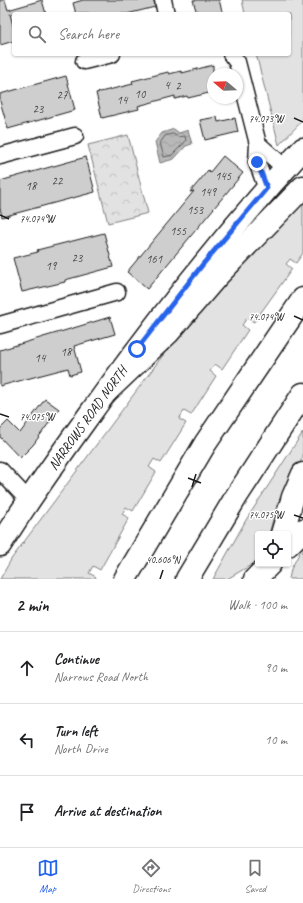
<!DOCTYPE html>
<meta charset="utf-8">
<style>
:root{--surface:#fff;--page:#f6f6f6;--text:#202124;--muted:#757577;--line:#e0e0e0;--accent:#2563eb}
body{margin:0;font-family:Caveat,sans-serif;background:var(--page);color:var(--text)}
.controls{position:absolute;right:12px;bottom:12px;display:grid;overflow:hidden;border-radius:4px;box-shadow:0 1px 3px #0004}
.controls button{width:36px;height:36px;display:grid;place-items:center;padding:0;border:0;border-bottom:1px solid var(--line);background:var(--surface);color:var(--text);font:20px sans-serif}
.compass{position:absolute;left:207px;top:68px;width:36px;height:36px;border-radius:50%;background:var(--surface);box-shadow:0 1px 3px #0004;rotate:289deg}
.stop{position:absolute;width:12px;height:12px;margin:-9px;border:3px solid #2563eb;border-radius:50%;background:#fff}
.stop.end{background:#2563eb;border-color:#fff;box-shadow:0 1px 4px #0008}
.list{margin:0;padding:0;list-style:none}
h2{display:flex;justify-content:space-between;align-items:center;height:52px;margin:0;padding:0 16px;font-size:17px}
h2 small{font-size:13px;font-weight:400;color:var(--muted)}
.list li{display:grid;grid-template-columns:26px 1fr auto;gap:12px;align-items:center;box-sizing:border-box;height:72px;padding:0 16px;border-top:1px solid var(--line)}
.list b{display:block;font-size:15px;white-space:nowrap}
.list p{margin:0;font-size:13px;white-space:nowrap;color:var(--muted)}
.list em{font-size:13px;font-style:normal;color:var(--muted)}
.icon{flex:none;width:22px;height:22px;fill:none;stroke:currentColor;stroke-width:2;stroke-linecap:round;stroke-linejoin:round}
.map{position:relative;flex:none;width:303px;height:579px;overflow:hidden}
.search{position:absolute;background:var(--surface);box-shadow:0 1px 3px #0004;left:12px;right:12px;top:12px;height:44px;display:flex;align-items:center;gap:10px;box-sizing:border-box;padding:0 14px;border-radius:4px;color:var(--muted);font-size:15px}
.sheet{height:268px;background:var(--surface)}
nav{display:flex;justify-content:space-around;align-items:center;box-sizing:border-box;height:56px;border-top:1px solid var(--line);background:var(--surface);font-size:11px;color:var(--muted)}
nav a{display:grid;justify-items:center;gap:2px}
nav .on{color:var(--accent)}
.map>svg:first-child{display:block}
.grass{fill:#e2e2e2;stroke:#7f7f7f}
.park{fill:url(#park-crowns);stroke:#7f7f7f}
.water{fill:url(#water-waves);stroke:#7a7a7a}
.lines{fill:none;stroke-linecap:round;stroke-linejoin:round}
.shore{stroke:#5a5a5a;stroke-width:1}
.building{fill:#cecece;stroke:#1c1c1c}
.minor-casing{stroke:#1c1c1c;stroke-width:19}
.primary-casing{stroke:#1c1c1c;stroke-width:25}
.motorway-casing{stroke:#1c1c1c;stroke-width:25}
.minor{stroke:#fff;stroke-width:16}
.primary{stroke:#fff;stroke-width:22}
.motorway{stroke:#fff;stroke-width:22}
.route{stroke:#2563eb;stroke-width:5}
.ticks{fill:none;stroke:#1c1c1c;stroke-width:1.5}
.labels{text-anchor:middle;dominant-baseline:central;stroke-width:3;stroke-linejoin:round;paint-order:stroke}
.number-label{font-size:12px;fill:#484848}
.street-label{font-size:14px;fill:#1c1c1c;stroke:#fff}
.ticks-label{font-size:10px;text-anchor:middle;fill:#1c1c1c;stroke:#fff;stroke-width:3;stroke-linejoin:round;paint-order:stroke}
</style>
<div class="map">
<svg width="303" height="579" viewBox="0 0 303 579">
<defs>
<pattern id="park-crowns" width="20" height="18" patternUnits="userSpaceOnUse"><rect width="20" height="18" fill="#e2e2e2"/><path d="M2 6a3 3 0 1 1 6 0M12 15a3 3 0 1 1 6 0" fill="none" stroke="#c1c1c1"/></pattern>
<pattern id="water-waves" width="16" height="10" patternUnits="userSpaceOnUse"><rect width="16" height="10" fill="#b8b8b8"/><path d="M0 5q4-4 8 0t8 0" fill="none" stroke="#9e9e9e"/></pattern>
</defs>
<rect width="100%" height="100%" fill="#fff"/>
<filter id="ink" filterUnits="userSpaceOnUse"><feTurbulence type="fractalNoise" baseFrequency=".025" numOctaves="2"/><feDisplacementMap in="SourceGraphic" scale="8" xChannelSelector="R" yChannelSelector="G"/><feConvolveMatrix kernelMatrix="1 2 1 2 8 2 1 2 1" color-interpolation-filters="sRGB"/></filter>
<g filter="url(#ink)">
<path class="grass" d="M242 0H303V120L279 145 256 54H289V14H245Z
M303 201V253L296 263 290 259 286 264 292 269 254 322 247 318 242 325 248 330 222 369 215 364 210 371 216 376 191 415 184 411 179 419 186 423 161 463 154 459 149 467 156 472 133 511 126 507 122 514 129 518 100 570 93 566 89 573 96 577 95 579H0L12 558 175 339 205 304Z
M303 432V457L277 505 269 534H258V561L227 579H213L246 520Z
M303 546V579H289L291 569Z"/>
<path class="park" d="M128 135 148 213 108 223 88 145Z"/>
<path class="water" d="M174 129 179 133 188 130 192 144 186 146 174 159 160 163 155 142 162 133Z"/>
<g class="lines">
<path class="shore" d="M173 134 178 137 185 136 186 141 172 155 164 157 160 143 165 136Z"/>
</g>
<path class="building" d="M0 0H5L8 10 42 0 46 14H10L14 29V41L0 45Z
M83 0H154L155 7 127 14H76L73 3Z
M193 0H219L223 14H197Z
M213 65V92L188 98 187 96 175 99V96L138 106 139 109 102 118 96 93 133 84 132 81 168 72 169 74 181 71 182 73Z
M66 76 75 110 8 129 0 101V94Z
M217 117 218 122 235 118 238 132 205 140 200 120Z
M223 156 243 173 147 289 127 272 194 191 190 192 201 179 208 170 210 172Z
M86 157 95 192 2 217 0 208V181Z
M104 233 113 267 65 280V282L22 292 13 258 38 252 37 250Z
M110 317 115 334 74 346 81 372 70 375 68 368 0 386V350Z
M45 399 59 409 33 445 20 458 0 437V429L8 421 20 433Z"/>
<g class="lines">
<g class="minor-casing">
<path id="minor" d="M163 0 166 14
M231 54 237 62 258 144 257 162 267 189
M84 61 112 54
M258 144 285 168
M0 156 75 136
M0 325 117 292
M0 470 29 501"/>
</g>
<g class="primary-casing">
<g id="primary">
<path id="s1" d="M0 545C32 493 69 443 105 393 167 308 232 226 303 149"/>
</g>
</g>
<g class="motorway-casing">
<path id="motorway" d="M106 392 168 333 217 276 303 187
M282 534 293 497 303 474
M288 545 303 530
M125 579 205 444 303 299
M187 579 236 497 303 394
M255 579 270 564"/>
</g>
<use href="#minor" class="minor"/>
<use href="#primary" class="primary"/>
<use href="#motorway" class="motorway"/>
</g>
</g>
<g class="lines" filter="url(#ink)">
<path class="route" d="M137 349 203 264 267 188 257 162"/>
</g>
<path class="ticks" d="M294 118 303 122M0 215 9 219M294 316 303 320M0 414 9 417M188 478 201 483M192 487 196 474M294 515 303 518M160 579 163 570"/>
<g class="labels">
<g class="number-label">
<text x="167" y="85">4</text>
<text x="178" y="86">2</text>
<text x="140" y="94">10</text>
<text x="62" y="95">27</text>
<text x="122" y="100">14</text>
<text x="38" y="109">23</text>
<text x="223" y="176">145</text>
<text x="57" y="181">22</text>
<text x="31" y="186">18</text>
<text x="208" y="192">149</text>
<text x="195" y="210">153</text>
<text x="178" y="231">155</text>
<text x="77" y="258">23</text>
<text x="154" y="259">161</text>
<text x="51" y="266">19</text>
<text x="66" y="352">18</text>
<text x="40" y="358">14</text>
</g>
<g class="street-label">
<text stroke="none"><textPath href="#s1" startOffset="154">NARROWS ROAD NORTH</textPath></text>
</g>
</g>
<g class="ticks-label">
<text x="266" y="122">74.073°W</text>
<text x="37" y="222">74.074°W</text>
<text x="266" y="320">74.074°W</text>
<text x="37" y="420">74.075°W</text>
<text x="266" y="518">74.075°W</text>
<text x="163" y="563">40.606°N</text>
</g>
</svg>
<div class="controls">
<button><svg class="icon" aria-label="locate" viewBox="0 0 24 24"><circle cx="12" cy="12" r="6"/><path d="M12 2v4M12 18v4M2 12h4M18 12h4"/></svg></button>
</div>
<svg class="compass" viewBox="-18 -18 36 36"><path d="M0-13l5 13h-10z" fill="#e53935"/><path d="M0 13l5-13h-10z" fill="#757577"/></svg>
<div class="stop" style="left:137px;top:349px"></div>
<div class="stop end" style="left:257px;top:162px"></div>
<div class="search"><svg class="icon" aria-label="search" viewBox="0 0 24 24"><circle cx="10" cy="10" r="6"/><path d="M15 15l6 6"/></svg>Search here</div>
</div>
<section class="sheet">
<h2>2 min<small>Walk · 100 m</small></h2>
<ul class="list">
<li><svg class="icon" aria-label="ahead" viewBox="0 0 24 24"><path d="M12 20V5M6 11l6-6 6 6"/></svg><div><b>Continue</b><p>Narrows Road North</p></div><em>90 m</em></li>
<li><svg class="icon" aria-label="left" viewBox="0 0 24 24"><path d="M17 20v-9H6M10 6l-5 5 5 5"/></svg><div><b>Turn left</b><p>North Drive</p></div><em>10 m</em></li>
<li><svg class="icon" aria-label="arrive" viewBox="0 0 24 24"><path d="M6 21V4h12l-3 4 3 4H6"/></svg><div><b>Arrive at destination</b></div></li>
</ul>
</section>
<nav>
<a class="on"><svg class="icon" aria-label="map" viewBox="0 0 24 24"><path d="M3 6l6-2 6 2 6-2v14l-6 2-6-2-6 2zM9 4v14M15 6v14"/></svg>Map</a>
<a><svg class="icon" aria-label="directions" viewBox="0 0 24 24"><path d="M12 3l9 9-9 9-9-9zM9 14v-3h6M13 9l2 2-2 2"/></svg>Directions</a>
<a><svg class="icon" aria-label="saved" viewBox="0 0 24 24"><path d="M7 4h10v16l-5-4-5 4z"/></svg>Saved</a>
</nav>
